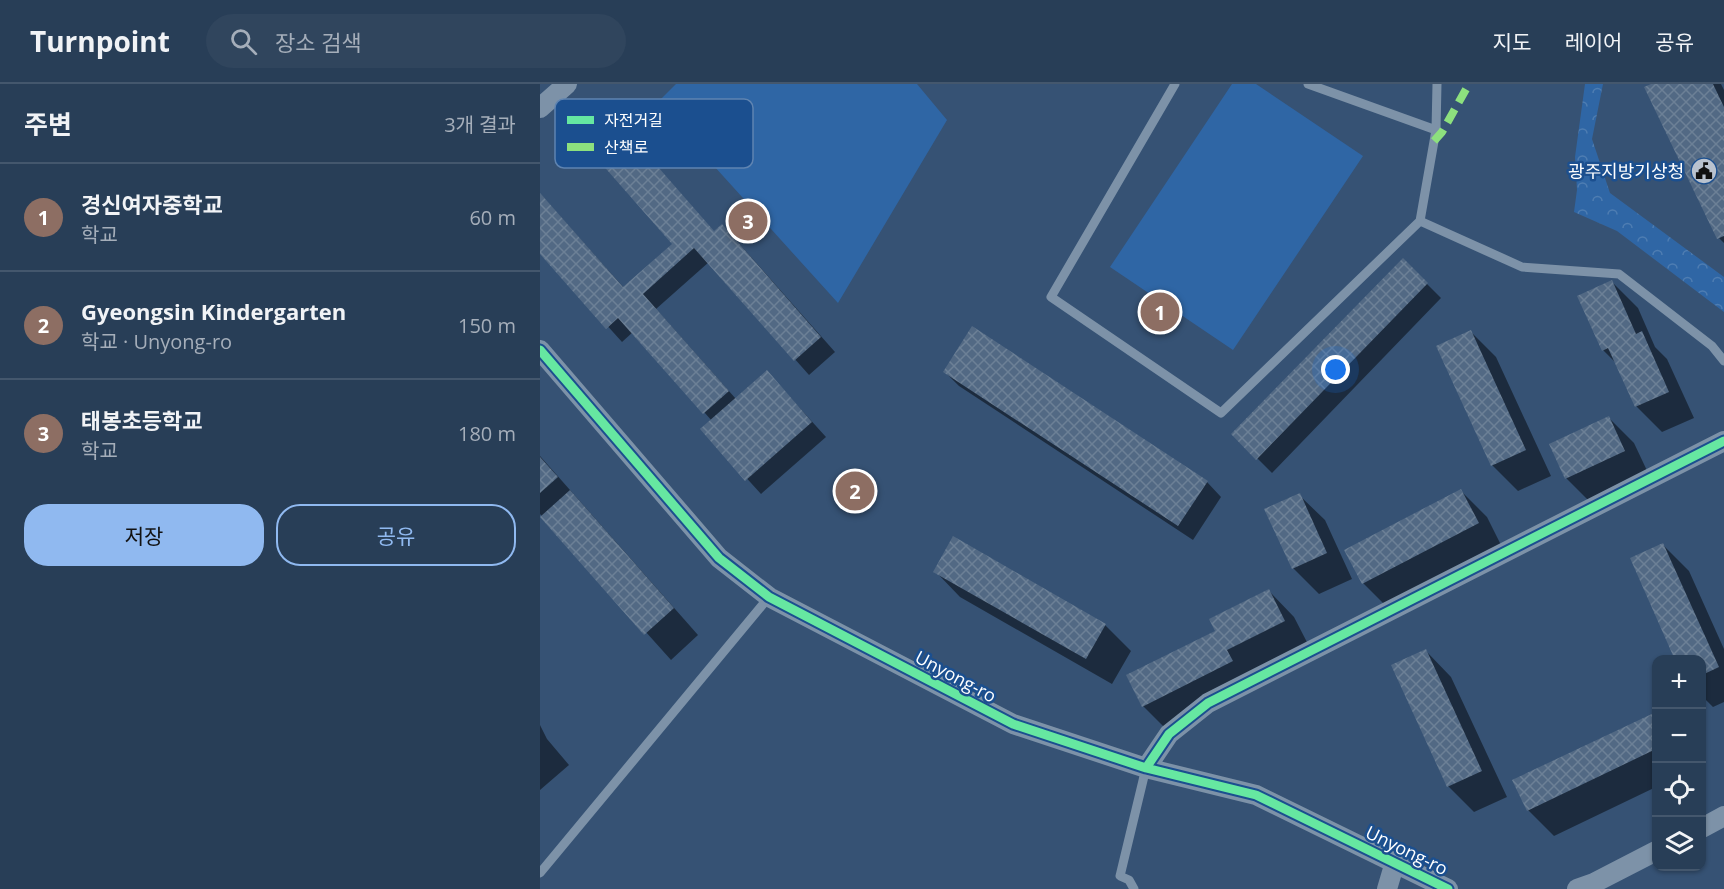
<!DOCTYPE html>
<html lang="ko">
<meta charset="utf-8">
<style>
:root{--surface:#283e57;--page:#30455d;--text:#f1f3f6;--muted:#a5aeba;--line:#44576d;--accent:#90b9f0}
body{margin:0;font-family:"Open Sans","Noto Sans KR",sans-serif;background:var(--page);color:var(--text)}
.controls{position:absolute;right:18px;bottom:18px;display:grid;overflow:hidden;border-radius:12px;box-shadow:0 2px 4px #0004}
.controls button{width:54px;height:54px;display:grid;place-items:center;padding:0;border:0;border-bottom:2px solid var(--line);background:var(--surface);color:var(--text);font:30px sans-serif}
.you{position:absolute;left:796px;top:286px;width:21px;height:21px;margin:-15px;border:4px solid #fff;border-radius:50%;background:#1a73e8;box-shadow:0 0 0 9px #1a73e833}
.badge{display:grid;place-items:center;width:39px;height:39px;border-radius:50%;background:var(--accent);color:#fff;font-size:20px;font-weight:700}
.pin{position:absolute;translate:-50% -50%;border:3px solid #fff;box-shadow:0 2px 6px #0006}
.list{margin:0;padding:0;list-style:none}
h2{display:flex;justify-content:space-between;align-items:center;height:78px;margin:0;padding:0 24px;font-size:26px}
h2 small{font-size:20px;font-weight:400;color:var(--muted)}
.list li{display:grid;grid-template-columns:39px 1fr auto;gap:18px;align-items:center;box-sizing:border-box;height:108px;padding:0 24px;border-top:2px solid var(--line)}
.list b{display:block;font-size:22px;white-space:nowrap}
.list p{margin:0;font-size:20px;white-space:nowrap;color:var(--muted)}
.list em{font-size:20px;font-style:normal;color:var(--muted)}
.actions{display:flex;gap:12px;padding:18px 24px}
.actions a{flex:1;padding:14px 0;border:2px solid var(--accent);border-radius:24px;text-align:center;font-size:21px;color:var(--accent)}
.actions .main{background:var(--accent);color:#111}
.icon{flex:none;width:33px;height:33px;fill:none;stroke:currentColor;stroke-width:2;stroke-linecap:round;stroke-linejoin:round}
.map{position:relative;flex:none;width:1184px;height:805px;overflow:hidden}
header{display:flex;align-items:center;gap:36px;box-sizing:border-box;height:84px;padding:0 30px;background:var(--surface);border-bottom:2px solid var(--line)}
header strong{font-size:28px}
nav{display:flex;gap:33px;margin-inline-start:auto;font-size:21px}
.search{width:420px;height:54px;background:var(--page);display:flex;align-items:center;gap:15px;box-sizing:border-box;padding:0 21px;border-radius:33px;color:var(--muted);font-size:22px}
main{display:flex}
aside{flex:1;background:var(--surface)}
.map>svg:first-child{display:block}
.grass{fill:#2f66a5}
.forest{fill:url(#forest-crowns)}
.shadow{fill:#0007}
.building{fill:url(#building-cross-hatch)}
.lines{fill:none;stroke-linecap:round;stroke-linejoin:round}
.service{stroke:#7d92a8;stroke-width:9}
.minor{stroke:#7d92a8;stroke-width:20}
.quiet{stroke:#8de07e;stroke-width:8;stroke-dasharray:15 8;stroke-linecap:butt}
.cycleway-casing{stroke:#1b4f8f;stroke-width:13}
.cycleway{stroke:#66e7a1;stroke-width:9}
.labels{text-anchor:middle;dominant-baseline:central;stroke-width:5;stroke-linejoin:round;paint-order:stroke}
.poi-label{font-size:18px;fill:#fff;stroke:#1b4f8f;text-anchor:end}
.street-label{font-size:18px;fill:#fff;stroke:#1b4f8f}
.key{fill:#1b4f8f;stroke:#5f84b1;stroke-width:1.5}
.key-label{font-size:16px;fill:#fff}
</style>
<header>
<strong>Turnpoint</strong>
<div class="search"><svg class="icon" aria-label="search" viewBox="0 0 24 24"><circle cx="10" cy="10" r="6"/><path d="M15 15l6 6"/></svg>장소 검색</div>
<nav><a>지도</a><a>레이어</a><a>공유</a></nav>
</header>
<main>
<aside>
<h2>주변<small>3개 결과</small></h2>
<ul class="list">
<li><span class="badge" style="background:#8d6e63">1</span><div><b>경신여자중학교</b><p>학교</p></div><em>60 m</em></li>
<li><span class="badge" style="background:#8d6e63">2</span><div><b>Gyeongsin Kindergarten</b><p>학교 · Unyong-ro</p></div><em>150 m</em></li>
<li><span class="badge" style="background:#8d6e63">3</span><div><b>태봉초등학교</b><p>학교</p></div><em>180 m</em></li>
</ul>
<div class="actions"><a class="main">저장</a><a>공유</a></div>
</aside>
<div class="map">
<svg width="1184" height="805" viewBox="0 0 1184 805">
<defs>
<pattern id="forest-crowns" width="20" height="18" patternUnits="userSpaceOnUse" patternTransform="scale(1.5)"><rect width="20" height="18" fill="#2f66a5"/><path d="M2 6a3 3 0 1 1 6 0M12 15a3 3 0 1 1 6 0" fill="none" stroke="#4e7db2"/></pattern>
<pattern id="building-cross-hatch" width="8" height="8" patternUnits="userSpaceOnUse" patternTransform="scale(1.5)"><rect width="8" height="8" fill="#526984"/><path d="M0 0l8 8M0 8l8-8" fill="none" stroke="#6c8096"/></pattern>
</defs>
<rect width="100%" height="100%" fill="#365274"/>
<path class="grass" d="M136 0H377L407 36 298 219 117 19Z
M692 0H716L823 72 693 266 570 183Z"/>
<path class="forest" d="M1045 0H1063L1052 55 1070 109 1184 193V228L1077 147 1034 128 1037 106 1035 73Z"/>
<path class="shadow" d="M1114 0H1181L1184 6V159L1179 154Z
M0 110 84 204 175 148 196 156 295 268 269 291 169 178 116 225 196 315 227 288 286 353 221 410 162 345 172 337 93 248 82 258 0 167Z
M863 176 901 214 732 389 693 350Z
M1072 198 1098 224 1115 263 1127 275 1154 334 1122 348 1096 322 1077 280 1063 266Z
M930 247 956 273 1011 392 978 407 952 381Z
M405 288 667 398 681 413 653 456 419 302Z
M1068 333 1094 359 1110 393 1052 420 1026 394Z
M0 372 158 551 131 576 0 430Z
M921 407 947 433 963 465 849 525 823 499Z
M759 411 785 436 812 495 779 510 753 484Z
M1123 461 1149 487 1184 565V618L1173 623 1162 612V576Z
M395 487 565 541 591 567 572 600 420 513Z
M729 507 754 533 770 564 629 648 603 622 677 547Z
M886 567 911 593 967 713 934 728 908 702Z
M1116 629V703L1014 752 988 726 974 697Z
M0 641 7 655 29 681 0 706Z"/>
<path class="building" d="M1111 0H1173L1184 23V152L1177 155 1104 3Z
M69 27 174 147 182 140 281 253 254 277 154 164 103 210 189 307 163 330 78 234 66 245 0 170V109L83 203 132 160 39 54Z
M863 174 888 199 716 376 691 350Z
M1072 196 1096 250 1102 247 1129 308 1095 323 1068 264 1062 267 1037 212Z
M432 242 668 397 638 442 403 288Z
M931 246 986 366 951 382 896 262Z
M227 286 272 338 205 397 160 345Z
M1069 332 1085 367 1025 395 1009 360Z
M0 373 18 393 0 409Z
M921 405 939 439 822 500 804 466Z
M30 406 134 524 104 551 0 433Z
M760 409 787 469 752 485 724 425Z
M413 452 566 540 546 575 393 488Z
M1123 459 1179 583 1162 591V576H1135L1090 474Z
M729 505 745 537 687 566 693 577 602 623 586 591 675 547 669 535Z
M886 565 942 687 907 703 851 581Z
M1116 628V665L987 727 972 696Z"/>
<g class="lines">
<path class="service" d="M635 0 511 213 681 329 880 137 896 46 897 0
M768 0 896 46
M880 137 982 183 1079 190 1172 262 1184 277
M0 789 229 513
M594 805 589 796 580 792 606 684"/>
<path class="minor" d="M0 24 27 0
M0 266 179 474 229 513 473 640 606 684 716 711 908 805
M606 684 629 650 668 619 1184 357
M1162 744 1184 732
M847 805 855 778
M1037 805 1054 799 1116 767"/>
<path class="quiet" d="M894 57 902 48 929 0"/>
<g class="cycleway-casing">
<path id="cycleway" d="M0 266 179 474 229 513 473 640 606 684 716 711 908 805
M606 684 629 650 668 619 1184 357"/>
</g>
<use href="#cycleway" class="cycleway"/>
</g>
<defs>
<g id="civic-disc" transform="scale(1.35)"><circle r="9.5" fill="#b9c2ce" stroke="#1b4f8f"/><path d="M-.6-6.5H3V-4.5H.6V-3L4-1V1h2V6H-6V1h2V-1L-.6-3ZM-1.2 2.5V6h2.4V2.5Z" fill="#111"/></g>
</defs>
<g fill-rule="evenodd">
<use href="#civic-disc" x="1164" y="87"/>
</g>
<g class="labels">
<g class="poi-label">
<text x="1144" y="87">광주지방기상청</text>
</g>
<g class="street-label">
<text transform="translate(416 592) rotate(28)">Unyong-ro</text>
<text transform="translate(867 766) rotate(26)">Unyong-ro</text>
</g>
</g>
<rect x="15" y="15" width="198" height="69" rx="9" class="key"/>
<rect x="27" y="32" width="27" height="8" fill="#66e7a1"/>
<rect x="27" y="59" width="27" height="8" fill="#8de07e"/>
<g class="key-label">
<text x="64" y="42">자전거길</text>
<text x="64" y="69">산책로</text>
</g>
</svg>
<div class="controls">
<button>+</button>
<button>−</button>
<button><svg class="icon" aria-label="locate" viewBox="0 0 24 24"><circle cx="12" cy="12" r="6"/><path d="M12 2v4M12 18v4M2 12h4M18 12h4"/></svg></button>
<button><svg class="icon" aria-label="layers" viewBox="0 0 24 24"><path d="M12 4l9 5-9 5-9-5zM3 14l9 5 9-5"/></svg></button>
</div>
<div class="you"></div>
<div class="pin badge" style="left:620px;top:228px;background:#8d6e63">1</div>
<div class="pin badge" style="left:315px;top:407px;background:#8d6e63">2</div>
<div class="pin badge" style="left:208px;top:137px;background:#8d6e63">3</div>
</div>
</main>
